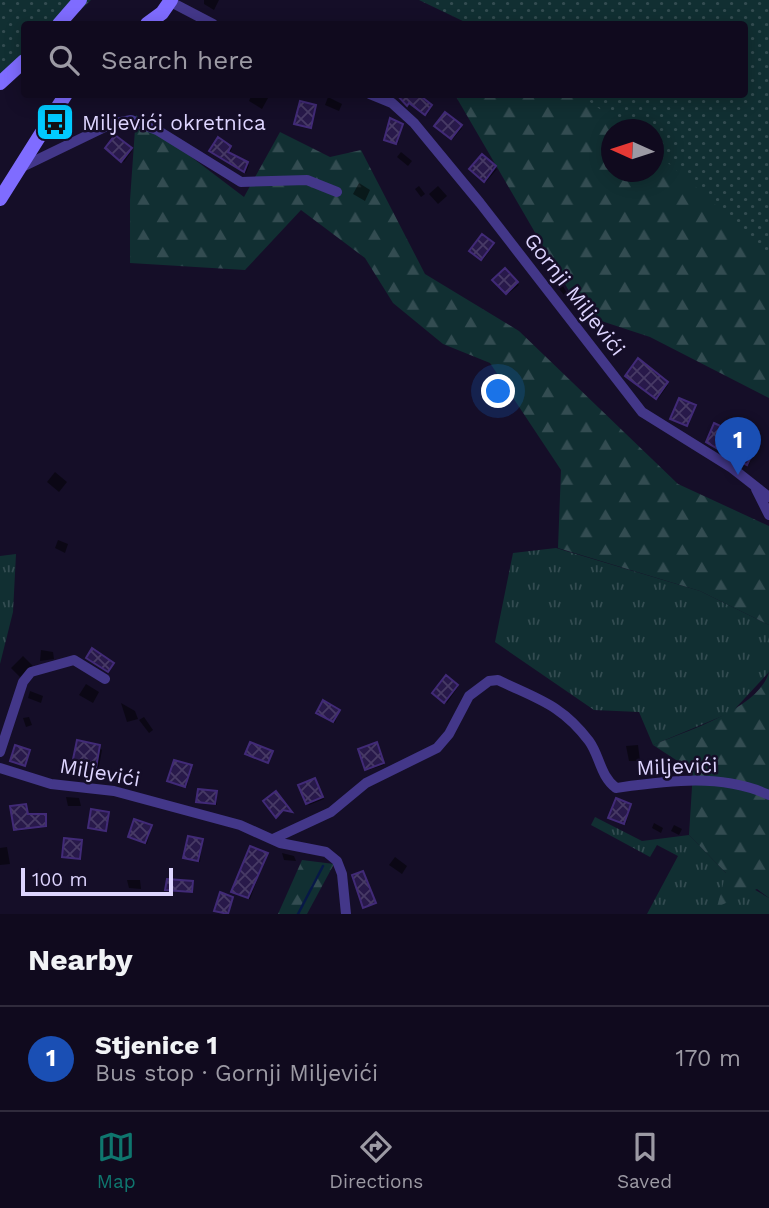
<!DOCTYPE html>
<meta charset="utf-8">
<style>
:root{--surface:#100a1e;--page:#191327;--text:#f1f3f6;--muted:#9c9aa4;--line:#302b3c;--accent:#0f766e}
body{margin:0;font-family:"Work Sans",sans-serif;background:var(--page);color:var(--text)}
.compass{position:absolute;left:601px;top:119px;width:63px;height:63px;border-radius:50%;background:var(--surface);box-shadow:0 4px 18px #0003;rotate:273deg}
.scale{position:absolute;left:21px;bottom:18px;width:152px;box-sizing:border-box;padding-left:7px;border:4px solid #ded5ff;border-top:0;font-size:19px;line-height:24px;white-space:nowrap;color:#ded5ff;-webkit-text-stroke:5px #150e28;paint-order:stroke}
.you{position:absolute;left:499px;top:392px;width:24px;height:24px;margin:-18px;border:5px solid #fff;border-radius:50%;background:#1a73e8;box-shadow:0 0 0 10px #1a73e833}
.badge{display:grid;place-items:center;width:46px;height:46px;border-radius:50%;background:var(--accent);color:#fff;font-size:23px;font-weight:700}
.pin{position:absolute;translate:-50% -58px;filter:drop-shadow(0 2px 4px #0008)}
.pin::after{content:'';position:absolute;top:37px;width:24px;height:21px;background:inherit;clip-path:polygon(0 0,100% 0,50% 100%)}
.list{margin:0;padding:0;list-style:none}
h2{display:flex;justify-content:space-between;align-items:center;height:91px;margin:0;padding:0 28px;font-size:30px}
h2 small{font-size:23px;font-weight:400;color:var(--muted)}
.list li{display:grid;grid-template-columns:46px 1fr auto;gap:21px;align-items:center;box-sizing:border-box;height:105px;padding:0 28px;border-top:2px solid var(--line)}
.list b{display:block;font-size:26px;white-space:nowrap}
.list p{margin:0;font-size:23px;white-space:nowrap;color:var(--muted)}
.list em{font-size:23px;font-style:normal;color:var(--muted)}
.icon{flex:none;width:38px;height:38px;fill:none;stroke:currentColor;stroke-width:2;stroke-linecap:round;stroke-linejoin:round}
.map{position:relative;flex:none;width:769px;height:914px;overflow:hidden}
.search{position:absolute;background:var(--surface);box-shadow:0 4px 18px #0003;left:21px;right:21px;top:21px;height:77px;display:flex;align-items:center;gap:18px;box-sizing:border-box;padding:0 24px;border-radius:7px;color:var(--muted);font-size:26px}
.sheet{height:196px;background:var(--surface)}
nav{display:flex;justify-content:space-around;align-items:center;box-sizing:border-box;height:98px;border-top:2px solid var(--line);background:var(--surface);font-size:19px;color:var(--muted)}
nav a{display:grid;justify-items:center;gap:4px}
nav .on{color:var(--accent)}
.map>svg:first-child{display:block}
.grass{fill:url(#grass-tufts)}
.forest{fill:url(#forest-firs);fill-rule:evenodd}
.park{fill:url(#park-dots)}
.shadow{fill:#0007}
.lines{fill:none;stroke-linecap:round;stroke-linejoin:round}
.stream{stroke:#071847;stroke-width:2.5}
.building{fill:url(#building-cross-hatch);stroke:#412a77;stroke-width:2}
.street{stroke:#433789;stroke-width:10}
.secondary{stroke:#7f6cff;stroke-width:14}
.labels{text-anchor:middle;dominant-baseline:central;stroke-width:5;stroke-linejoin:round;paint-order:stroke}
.poi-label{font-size:21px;fill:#ded5ff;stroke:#150e28;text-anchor:start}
.street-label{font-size:21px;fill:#ded5ff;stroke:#150e28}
</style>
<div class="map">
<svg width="769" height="914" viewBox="0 0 769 914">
<defs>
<pattern id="grass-tufts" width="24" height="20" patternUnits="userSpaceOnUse" patternTransform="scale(1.75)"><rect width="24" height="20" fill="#112f32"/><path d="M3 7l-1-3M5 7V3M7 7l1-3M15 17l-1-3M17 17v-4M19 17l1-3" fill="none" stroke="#334c51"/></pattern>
<pattern id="forest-firs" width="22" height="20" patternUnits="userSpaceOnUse" patternTransform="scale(1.75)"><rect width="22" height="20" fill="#112f32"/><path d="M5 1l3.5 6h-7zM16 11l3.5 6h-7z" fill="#334c51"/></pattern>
<pattern id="park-dots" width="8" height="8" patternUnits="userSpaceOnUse" patternTransform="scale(1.75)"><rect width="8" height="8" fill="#112f32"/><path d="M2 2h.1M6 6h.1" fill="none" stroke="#334c51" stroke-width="1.8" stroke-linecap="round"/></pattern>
<pattern id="building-cross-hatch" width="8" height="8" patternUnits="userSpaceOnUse" patternTransform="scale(1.75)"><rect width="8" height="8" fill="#28194a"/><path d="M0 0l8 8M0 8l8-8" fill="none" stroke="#473a65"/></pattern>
</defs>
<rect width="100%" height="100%" fill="#150e28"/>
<path class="grass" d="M556 548 700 591 769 625V672L732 712 653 745 639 712 594 710 495 642 513 553Z
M16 554 13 612 0 664V556Z
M595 817 642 841 689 835 726 873 769 898V914H647L678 856 657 845 650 857 591 825Z"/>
<path class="forest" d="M769 0V398L650 337 583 315 455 95 744 94V24ZM612 130H654V172H612Z
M136 115 244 197 280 132 330 157 361 150 425 274 519 331 678 484 769 526V625L700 591 558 548 561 470 490 363 443 344 393 303 365 258 301 210 245 270 130 263V200Z
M769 672V898L757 889 717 907 726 873 689 835 693 771 653 745C686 731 759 709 769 672Z
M302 860 334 864 307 914H278Z"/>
<path class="park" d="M0 0H91L66 24H24V64L0 90Z
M419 0H769V253L742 234 710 199 654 151V130L628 129 580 95 744 94V24H469Z"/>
<path class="shadow" d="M204 0H219L214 10 204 4Z
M252 94 268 98 262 109 249 101Z
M393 94H417L432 107 427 115Z
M328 97 342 104 339 111 325 105Z
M316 107 312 128 298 125Z
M446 115 462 128 453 139 437 126Z
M402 125 398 144 387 141Z
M116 137 132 151 124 162 107 148Z
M219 140 232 149 228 154 249 165 246 173 212 152Z
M401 152 412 161 408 166 397 157Z
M482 157 497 169 486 182 471 169Z
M359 183 370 190 365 201 353 194Z
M419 186 425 194 421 197 415 189Z
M438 186 447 196 438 204 429 194Z
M482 236 494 245 483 260 472 251Z
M505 271 519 285 508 294 495 280Z
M560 281 567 293 564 295 555 284Z
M638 361 668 385 658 399 627 376Z
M695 407 689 425 672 418Z
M726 430 720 450 709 444Z
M755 448 749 465 735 459Z
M55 472 67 482 59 492 47 482Z
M58 540 68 544 65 553 55 548Z
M41 650 53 652 54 659 40 661Z
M23 656 33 666 20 677 11 668Z
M446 678 458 687 447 703 435 693Z
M86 684 99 692 93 703 79 695Z
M30 691 43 696 41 703 28 698Z
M121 703 135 711 138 719 127 722Z
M339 711 335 723 320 714Z
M29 717 32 725 26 727 23 718Z
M144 717 153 730 149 733 139 720Z
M638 745 640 761H629L626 746Z
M378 746 384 765 368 770 367 769Z
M99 747 102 750 98 771 74 763Z
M191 767 187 787 171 782Z
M315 780 324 799 309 805 300 786Z
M216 792 217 805 198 801Z
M66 797 79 798 81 806H68Z
M26 806 29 816 45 815 47 827 17 831Z
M630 806 626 824 612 819Z
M108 814 107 832 90 827Z
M654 823 663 828 661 833 652 828Z
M674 825 682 829 679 835 671 831Z
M151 827 147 844 131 838Z
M202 841 200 862 187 859 185 857Z
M82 842 81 860 63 856Z
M7 847 10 864 0 865V848Z
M282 853 294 856 296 861 284 860Z
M267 854 250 899 234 893 233 892Z
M395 857 407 866 402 874 389 865Z
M127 880H140L141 889 129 888Z
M192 882 193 893 167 889Z
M232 898 229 914 216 910Z"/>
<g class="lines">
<path class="stream" d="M298 914 323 866"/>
</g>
<path class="building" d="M396 94H418L432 105 425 115 409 103 407 106Z
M300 101 316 105 311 128 294 124Z
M445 112 462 125 451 139 434 126Z
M390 118 403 124 396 144 384 140Z
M115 135 132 148 121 162 105 148Z
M218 137 231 146 228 152 248 162 244 172 209 151Z
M482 154 496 166 484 182 469 169Z
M482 234 494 243 481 260 469 251Z
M505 268 518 282 506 294 492 280Z
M638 358 668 382 656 399 625 376Z
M679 398 696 405 687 426 670 419Z
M714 423 727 429 718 449 706 442Z
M740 439 756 446 747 465 732 457Z
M92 648 114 663 108 672 86 658Z
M446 675 458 685 444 703 432 693Z
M323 700 340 710 333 722 316 713Z
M77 740 100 745 96 768 72 764Z
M250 742 273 751 268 763 245 754Z
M377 742 384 763 365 770 358 749Z
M15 745 30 750 25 766 10 761Z
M174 760 192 765 185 787 167 781Z
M315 778 323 797 306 804 298 785Z
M198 789 217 791 215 804 196 802Z
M276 791 292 812 283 810 276 818 263 801Z
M616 798 631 804 624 824 608 818Z
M26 804 28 814H46V826L14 830 10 806Z
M91 809 109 812 106 831 88 828Z
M134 819 152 825 145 843 128 837Z
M188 836 203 839 198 861 183 858Z
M64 838 82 840 80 859 62 857Z
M250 846 268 853 248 898 231 892Z
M363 871 376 903 363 908 352 875Z
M167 879 193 881 192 892 165 890Z
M220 892 233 897 228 914 214 911Z"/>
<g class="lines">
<path class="street" d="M171 2 213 24
M370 94 392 103 414 123 480 203 642 412 732 468 769 497
M20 168 111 124 131 120 157 130 241 182 307 180 337 192
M756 489 769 515
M0 752 23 682 31 672 74 660 105 679
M0 768 51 784 114 791 240 825 280 843 326 852 337 861 342 874 346 914
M273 839 331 812 366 783 437 748 449 734 469 696 489 681 498 680C537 699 561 704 589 741 600 756 600 776 616 788 667 781 721 773 769 795"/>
<path class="secondary" d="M59 24 80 0
M147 24 162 13 171 0
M0 83 24 61
M0 199 66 94"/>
</g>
<defs>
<g id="bus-square" transform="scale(2.0125)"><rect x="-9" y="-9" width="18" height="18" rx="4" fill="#01caff" stroke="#150e28"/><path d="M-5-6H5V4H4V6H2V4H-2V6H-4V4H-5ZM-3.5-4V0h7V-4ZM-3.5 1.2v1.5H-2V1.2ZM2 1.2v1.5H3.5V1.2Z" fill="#111"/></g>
</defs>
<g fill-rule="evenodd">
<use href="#bus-square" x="55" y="122"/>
</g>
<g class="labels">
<g class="poi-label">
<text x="82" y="122">Miljevići okretnica</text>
</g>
<g class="street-label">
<text transform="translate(575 294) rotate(52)">Gornji Miljevići</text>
<text transform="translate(677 766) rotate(-2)">Miljevići</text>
<text transform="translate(100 772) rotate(10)">Miljevići</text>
</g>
</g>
</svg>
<svg class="compass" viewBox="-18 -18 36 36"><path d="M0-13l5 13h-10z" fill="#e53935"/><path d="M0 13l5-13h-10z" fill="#9c9aa4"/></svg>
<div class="scale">100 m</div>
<div class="you"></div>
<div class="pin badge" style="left:738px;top:475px;background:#1a4fb4">1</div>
<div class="search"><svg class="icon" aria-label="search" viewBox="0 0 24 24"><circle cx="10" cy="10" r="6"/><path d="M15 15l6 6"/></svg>Search here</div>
</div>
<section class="sheet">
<h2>Nearby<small></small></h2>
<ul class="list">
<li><span class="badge" style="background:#1a4fb4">1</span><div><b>Stjenice 1</b><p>Bus stop · Gornji Miljevići</p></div><em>170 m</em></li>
</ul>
</section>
<nav>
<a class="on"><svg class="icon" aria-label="map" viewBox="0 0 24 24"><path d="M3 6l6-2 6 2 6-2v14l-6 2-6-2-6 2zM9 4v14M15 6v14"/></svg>Map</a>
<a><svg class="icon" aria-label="directions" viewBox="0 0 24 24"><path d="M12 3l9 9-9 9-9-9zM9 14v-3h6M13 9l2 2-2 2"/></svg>Directions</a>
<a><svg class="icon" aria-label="saved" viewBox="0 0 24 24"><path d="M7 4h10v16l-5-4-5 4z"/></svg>Saved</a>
</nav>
